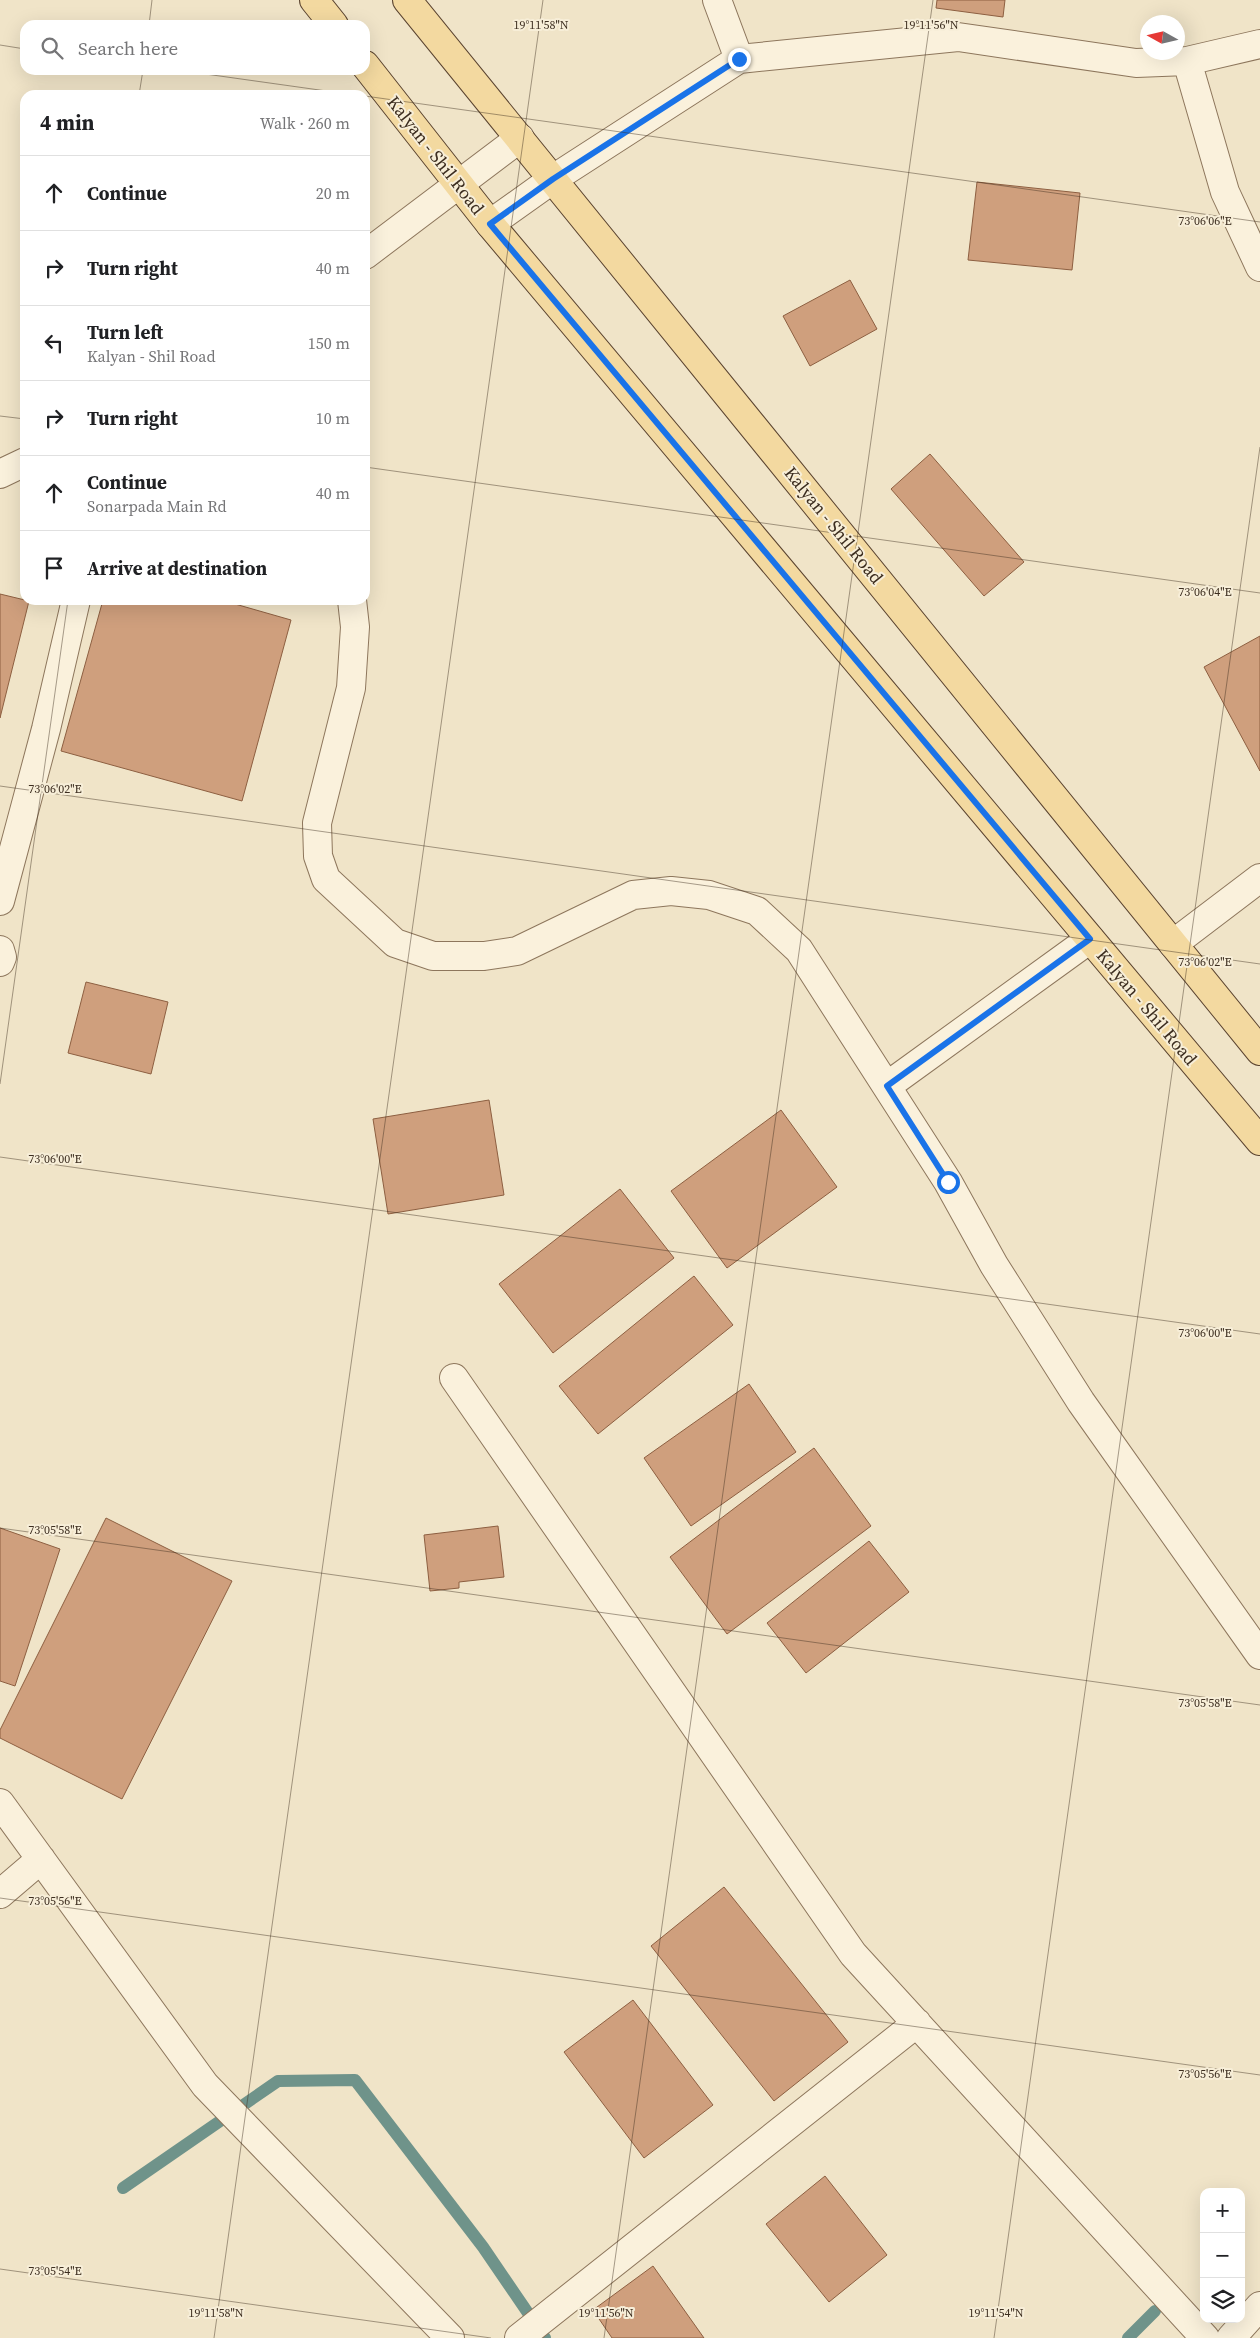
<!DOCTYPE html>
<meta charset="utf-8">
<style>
:root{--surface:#fff;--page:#f2f2f2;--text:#202124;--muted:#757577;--line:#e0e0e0}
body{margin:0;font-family:"Source Serif 4",serif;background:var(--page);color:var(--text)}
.controls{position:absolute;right:15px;bottom:15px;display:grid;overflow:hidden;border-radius:10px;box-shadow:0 5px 20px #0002}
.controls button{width:45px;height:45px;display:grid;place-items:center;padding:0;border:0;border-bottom:1px solid var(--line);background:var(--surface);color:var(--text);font:25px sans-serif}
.compass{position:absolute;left:1140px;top:15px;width:45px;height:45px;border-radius:50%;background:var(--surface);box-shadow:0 5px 20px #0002;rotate:278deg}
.stop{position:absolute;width:15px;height:15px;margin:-11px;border:4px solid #1a73e8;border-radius:50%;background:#fff}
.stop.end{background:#1a73e8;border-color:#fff;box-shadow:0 1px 5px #0008}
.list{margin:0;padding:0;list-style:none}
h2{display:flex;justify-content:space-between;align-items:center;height:65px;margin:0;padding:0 20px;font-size:21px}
h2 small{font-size:16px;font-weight:400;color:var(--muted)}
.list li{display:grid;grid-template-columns:32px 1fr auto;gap:15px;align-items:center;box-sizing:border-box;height:75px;padding:0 20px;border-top:1px solid var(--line)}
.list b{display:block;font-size:19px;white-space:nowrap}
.list p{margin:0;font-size:16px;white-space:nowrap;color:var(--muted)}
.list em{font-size:16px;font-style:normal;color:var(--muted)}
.icon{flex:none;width:28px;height:28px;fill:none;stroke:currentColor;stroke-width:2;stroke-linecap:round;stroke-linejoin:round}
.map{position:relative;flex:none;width:1260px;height:2338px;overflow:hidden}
.search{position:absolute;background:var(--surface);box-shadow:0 5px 20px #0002;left:20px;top:20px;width:350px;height:55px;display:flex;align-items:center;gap:12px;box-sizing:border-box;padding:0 18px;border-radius:15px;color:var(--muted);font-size:19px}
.panel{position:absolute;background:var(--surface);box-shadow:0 5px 20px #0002;left:20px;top:90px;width:350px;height:515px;border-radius:15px}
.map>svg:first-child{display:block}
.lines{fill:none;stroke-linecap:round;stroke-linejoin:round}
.stream{stroke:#6f938a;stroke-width:12}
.building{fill:#cf9f7d;stroke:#8d5f41}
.minor-casing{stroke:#8d765c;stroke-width:30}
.major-casing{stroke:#5b4430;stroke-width:30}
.minor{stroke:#faf1dc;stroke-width:28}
.major{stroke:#f3d9a0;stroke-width:28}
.route{stroke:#1a73e8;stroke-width:6}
.ticks{fill:none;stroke:#3d2e20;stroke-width:1;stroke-opacity:0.45}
.labels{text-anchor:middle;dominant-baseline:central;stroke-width:4;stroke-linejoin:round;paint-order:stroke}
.street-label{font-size:18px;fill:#3d2e20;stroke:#f7eed8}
.ticks-label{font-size:12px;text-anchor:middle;fill:#3d2e20;stroke:#f7eed8;stroke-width:4;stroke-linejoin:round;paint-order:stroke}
</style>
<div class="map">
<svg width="1260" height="2338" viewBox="0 0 1260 2338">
<rect width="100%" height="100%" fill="#f0e4c8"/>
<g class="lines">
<path class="stream" d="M123 2188 278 2081 355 2080 483 2247 545 2338
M1128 2338 1155 2311"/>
</g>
<path class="building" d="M937 0H1005L1003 17 936 8Z
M977 182 1080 193 1072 270 968 260Z
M850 280 877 329 810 366 783 316Z
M930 454 1024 562 984 596 891 489Z
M0 594 29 601 0 718Z
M103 600H221L291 620 242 801 61 751Z
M1260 636V771L1204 667Z
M86 982 168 1002 151 1074 68 1053Z
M489 1100 504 1195 388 1214 373 1119Z
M781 1110 837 1187 727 1268 671 1191Z
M620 1189 674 1258 553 1353 499 1284Z
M694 1276 733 1325 598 1434 559 1386Z
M749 1384 796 1452 691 1526 644 1458Z
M814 1448 871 1526 727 1634 670 1557Z
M106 1518 232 1581 122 1799 0 1738V1730Z
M498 1526 504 1577 459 1582V1588L430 1591 424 1535Z
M0 1528 60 1549 15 1686 0 1681Z
M869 1541 909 1592 806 1673 767 1623Z
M724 1887 848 2042 774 2101 651 1946Z
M633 2000 713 2105 644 2158 564 2052Z
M825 2176 887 2255 829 2302 766 2224Z
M653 2266 704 2338H612L593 2310Z"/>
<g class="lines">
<g class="minor-casing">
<path id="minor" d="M717 0 739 59
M1187 61 1225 192 1260 267
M490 224 553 179 739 59 958 37 1136 63 1187 61 1260 44
M365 255 520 138
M0 474 25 462
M352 600 355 627 351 688 317 823 318 856 326 879 395 943 433 956H484L517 951 633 895 671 891 709 895 757 911 799 950 948 1182 994 1265 1081 1402 1260 1655
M0 901 46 729 76 600
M1173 944 1260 878
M0 950 2 957 0 962
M887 1086 1090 939
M454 1378 853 1954 1205 2338
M0 1803 205 2085 450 2338
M0 1894 41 1859
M519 2338 917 2023
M1231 2338 1260 2306"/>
</g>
<g class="major-casing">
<path id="major" d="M314 0 334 25
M407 0 1260 1051
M365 65 490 224 1260 1141"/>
</g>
<use href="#minor" class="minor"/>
<use href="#major" class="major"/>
</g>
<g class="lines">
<path class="route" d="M739 59 553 179 490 224 1090 939 887 1086 948 1182"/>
</g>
<path class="ticks" d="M149 25 152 0M0 45 25 49M177 70 355 95M139 95 143 70M365 96 1260 222M0 416 25 419M365 467 1260 593M0 786 1260 964M0 1084 68 600M0 1157 1260 1334M0 1528 1260 1705M0 1898 1260 2075M0 2269 491 2338M214 2338 543 0M604 2338 933 0M994 2338 1260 447"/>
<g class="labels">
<g class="street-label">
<text transform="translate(436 155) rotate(52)">Kalyan - Shil Road</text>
<text transform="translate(834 525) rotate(51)">Kalyan - Shil Road</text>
<text transform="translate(1147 1007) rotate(50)">Kalyan - Shil Road</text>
</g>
</g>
<g class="ticks-label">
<text x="541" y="29">19°11'58"N</text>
<text x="931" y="29">19°11'56"N</text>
<text x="1205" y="225">73°06'06"E</text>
<text x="1205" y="596">73°06'04"E</text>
<text x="55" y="793">73°06'02"E</text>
<text x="1205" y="966">73°06'02"E</text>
<text x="55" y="1163">73°06'00"E</text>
<text x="1205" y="1337">73°06'00"E</text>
<text x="55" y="1534">73°05'58"E</text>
<text x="1205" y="1707">73°05'58"E</text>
<text x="55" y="1905">73°05'56"E</text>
<text x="1205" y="2078">73°05'56"E</text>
<text x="55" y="2275">73°05'54"E</text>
<text x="216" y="2317">19°11'58"N</text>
<text x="606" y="2317">19°11'56"N</text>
<text x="996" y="2317">19°11'54"N</text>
</g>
</svg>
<div class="controls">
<button>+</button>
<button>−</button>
<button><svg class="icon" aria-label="layers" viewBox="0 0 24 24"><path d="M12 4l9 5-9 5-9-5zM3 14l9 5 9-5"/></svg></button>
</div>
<svg class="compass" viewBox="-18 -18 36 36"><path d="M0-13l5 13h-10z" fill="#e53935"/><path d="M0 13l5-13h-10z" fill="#757577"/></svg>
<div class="stop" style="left:948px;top:1182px"></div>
<div class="stop end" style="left:739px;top:59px"></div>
<div class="search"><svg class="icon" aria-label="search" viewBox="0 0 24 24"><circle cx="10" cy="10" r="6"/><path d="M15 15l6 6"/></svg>Search here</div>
<section class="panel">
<h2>4 min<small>Walk · 260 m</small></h2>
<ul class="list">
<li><svg class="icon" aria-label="ahead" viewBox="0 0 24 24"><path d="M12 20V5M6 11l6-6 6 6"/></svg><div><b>Continue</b></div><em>20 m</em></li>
<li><svg class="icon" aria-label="right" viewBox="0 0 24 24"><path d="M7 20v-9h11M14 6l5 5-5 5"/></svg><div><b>Turn right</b></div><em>40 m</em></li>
<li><svg class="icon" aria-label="left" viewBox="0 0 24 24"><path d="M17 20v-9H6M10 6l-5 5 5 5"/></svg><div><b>Turn left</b><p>Kalyan - Shil Road</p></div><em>150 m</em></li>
<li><svg class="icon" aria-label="right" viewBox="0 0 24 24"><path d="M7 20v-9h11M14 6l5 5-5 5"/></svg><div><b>Turn right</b></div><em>10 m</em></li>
<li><svg class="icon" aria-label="ahead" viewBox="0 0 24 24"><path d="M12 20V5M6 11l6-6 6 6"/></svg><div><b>Continue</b><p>Sonarpada Main Rd</p></div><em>40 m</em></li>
<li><svg class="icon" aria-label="arrive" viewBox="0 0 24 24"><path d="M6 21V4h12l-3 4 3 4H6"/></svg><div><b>Arrive at destination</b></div></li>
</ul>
</section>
</div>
